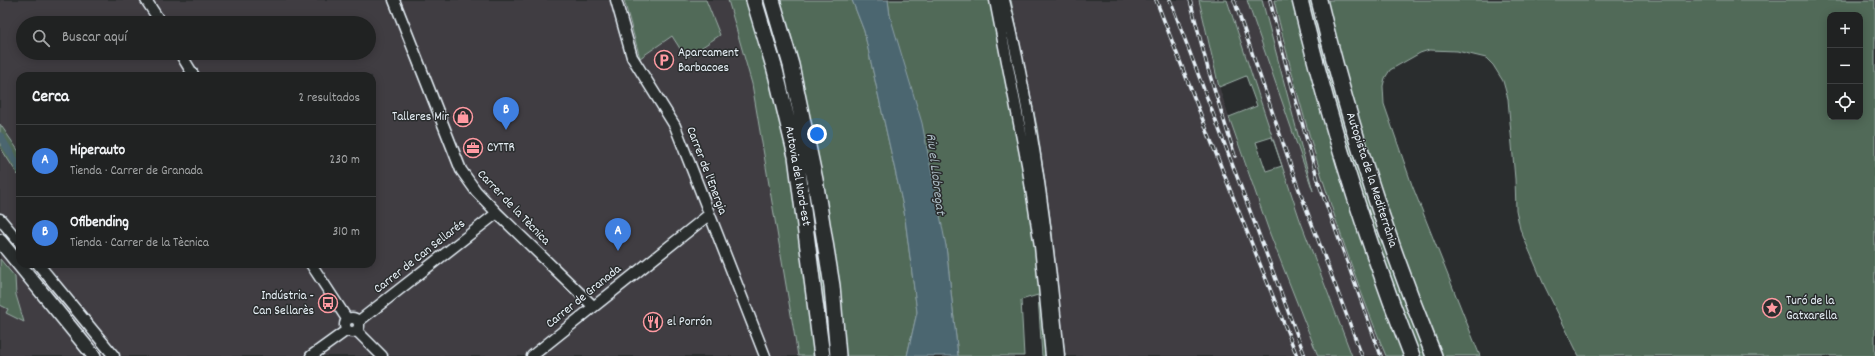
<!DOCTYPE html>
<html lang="es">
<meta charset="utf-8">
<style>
:root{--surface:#202222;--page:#2d2f2f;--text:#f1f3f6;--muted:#a2a4a5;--line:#3d3f40;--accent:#8c9099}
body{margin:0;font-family:Dekko,sans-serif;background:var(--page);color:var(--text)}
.controls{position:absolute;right:12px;top:12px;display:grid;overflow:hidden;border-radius:8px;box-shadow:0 2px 10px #0003}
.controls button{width:36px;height:36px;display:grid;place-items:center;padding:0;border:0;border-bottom:1px solid var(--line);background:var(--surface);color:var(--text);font:20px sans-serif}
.you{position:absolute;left:817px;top:134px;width:14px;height:14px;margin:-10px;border:3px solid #fff;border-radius:50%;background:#1a73e8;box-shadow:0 0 0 6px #1a73e833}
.badge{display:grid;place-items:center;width:26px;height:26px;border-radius:50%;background:var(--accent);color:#fff;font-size:13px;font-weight:700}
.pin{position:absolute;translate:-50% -33px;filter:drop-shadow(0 1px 2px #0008)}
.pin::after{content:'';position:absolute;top:21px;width:14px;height:12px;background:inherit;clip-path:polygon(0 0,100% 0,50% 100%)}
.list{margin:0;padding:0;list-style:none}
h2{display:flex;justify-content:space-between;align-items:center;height:52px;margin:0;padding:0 16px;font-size:17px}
h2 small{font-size:13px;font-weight:400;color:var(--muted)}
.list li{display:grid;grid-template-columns:26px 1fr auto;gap:12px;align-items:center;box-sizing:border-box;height:72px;padding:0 16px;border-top:1px solid var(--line)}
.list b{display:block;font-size:15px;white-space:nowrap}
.list p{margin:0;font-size:13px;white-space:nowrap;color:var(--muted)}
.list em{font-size:13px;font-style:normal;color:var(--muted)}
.icon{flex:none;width:22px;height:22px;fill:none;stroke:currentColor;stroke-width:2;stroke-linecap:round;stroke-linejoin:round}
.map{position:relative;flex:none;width:1875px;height:356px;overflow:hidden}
.search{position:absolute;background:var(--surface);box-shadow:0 2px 10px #0003;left:16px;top:16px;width:360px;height:44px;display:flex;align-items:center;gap:10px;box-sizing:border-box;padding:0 14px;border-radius:22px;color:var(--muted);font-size:15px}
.panel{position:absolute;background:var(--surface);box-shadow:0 2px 10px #0003;left:16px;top:72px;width:360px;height:196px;border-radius:12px}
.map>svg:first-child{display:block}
.built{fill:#3f3d42;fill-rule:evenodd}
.green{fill:#516a58;stroke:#9caea8;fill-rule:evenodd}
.water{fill:#4b6670;stroke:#8a9ea6}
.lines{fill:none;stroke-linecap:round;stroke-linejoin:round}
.canal{stroke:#4b6670;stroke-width:7}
.minor-casing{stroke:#e8f1f8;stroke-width:13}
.major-casing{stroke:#e8f1f8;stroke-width:16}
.highway-casing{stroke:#e8f1f8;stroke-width:18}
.minor{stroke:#2a2d2e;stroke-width:10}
.major{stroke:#2a2d2e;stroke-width:13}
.highway{stroke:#2a2d2e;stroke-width:15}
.rail-casing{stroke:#e8f1f8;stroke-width:3.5}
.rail{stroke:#2a2d2e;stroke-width:2;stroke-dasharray:6;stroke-linecap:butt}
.labels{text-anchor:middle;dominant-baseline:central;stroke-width:3;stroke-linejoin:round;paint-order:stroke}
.poi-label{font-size:13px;fill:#e8f1f8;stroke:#2a2d2e;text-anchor:start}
.street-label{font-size:13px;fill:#e8f1f8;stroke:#2a2d2e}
.water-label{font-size:14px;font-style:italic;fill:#a9b9c2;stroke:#2a2d2e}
</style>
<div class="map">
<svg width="1875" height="356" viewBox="0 0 1875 356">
<rect width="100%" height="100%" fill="#2a2d2e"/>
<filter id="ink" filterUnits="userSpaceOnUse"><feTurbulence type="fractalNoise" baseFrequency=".025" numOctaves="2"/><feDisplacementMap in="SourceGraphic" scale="8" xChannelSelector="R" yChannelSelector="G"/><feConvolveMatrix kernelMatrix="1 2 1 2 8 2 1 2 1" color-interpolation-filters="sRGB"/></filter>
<g filter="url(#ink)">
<path class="built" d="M0 0H728L752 84 798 356H0V147L17 174 20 173V264H372V76H20V153L0 124ZM23 23H369V53H23Z
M1011 0H1199L1216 77 1239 148 1270 234 1318 356H1065L1052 232 1037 127Z
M1227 0H1247L1310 183 1262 0H1274L1323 182 1360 291 1386 356H1352L1300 220Z"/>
<path class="green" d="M624 0H706L720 35 686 58 672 36 640 58Z
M728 0H852L864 31 904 211 917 312 907 356H798L752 84Z
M888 0H1011L1037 127 1052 232 1065 356H1042L1038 295 1021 300 1024 356H958L946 246 890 16Z
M1199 0H1227L1300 220 1352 356H1318L1270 234 1229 117 1257 106 1246 76 1219 87ZM1272 137 1282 166 1266 171 1256 142Z
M1247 0H1262L1313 191 1250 9Z
M1274 0H1875V356H1579L1544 285 1520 229 1516 210 1515 179 1508 99 1503 81 1493 65 1486 58 1457 51 1429 50 1420 53 1390 70 1385 78 1383 86 1384 104 1412 185 1480 356H1386C1339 240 1302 121 1274 0ZM1830 15H1860V117H1830Z
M0 124 20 153V173L18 175 0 147Z
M0 259 15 277 16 295 24 322 6 313 8 309 0 305Z"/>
<path class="water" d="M852 0H888L890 16 922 123 946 246 958 356H907L917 312 904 211 864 31Z"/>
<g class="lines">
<path class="canal" d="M0 136 20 169"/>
<g class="minor-casing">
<path id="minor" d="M146 0 161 23
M394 0 461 170 476 191 497 213 593 306
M616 0 632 57 675 126 765 356
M995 0 1027 164 1040 246 1051 356
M1004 0C1033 117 1048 237 1059 356
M180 53 194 76
M0 219 20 243
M38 264 114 356
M311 264 347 319
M345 325a7 7 0 1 1 14 0a7 7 0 1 1-14 0Z
M359 321 497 213
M357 331 382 356
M311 356 347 330
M532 356 706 217 710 216"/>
</g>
<g class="major-casing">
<path id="major" d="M0 241 94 356"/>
</g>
<g class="highway-casing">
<path id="highway" d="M754 0 775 70 796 156 822 356
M772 0 791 65 815 180 832 286 838 356
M1300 0C1329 121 1366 240 1412 356
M1319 0C1348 122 1387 240 1434 356"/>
</g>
<use href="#minor" class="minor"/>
<use href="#major" class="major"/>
<use href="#highway" class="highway"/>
<g class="rail-casing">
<path id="rail" d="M1156 0 1231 192 1297 356
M1170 0 1305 356
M1190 0 1208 69 1235 156
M1234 0 1298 187 1362 356
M1270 0 1280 43 1319 184 1381 356"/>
</g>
<use href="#rail" class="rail"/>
</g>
</g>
<defs>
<g id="parking-ring" transform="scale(1)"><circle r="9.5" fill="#2a2d2e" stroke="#ff9aa2" stroke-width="1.5"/><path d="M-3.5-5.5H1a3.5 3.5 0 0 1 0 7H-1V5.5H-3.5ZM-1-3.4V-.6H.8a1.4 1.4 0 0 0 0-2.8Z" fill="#ff9aa2"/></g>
<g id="shop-ring" transform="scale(1)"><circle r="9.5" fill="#2a2d2e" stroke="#ff9aa2" stroke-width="1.5"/><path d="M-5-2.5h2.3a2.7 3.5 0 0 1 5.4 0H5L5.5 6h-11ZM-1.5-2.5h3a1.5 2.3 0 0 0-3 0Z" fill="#ff9aa2"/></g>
<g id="office-ring" transform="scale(1)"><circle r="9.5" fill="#2a2d2e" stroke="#ff9aa2" stroke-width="1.5"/><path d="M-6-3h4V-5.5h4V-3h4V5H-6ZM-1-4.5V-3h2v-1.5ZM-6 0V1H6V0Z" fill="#ff9aa2"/></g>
<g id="bus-ring" transform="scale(1)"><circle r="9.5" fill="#2a2d2e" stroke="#ff9aa2" stroke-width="1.5"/><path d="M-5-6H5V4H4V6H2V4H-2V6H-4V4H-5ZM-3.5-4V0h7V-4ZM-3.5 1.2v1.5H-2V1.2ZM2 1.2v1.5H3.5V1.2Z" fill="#ff9aa2"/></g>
<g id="sight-ring" transform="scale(1)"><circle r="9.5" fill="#2a2d2e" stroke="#ff9aa2" stroke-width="1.5"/><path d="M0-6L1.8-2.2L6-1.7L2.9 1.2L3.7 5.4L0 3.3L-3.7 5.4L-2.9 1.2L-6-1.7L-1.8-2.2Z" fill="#ff9aa2"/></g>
<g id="restaurant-ring" transform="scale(1)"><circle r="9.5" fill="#2a2d2e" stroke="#ff9aa2" stroke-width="1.5"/><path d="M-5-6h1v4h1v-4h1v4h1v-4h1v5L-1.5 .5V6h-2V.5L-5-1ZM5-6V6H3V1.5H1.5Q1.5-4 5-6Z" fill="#ff9aa2"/></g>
</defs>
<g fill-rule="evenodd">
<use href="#parking-ring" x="664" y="60"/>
<use href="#shop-ring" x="463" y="117"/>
<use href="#office-ring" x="473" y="148"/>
<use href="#bus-ring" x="328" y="303"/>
<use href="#sight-ring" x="1772" y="308"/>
<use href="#restaurant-ring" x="653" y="322"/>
</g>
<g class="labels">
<g class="poi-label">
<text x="678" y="53">Aparcament<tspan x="678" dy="15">Barbacoes</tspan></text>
<text x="449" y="117" text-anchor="end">Talleres Mir</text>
<text x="487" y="148">CYTTR</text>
<text x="314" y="296" text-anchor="end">Indústria -<tspan x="314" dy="15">Can Sellarès</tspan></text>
<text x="1786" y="301">Turó de la<tspan x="1786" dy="15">Gatxarella</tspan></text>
<text x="667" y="322">el Porrón</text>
</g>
<g class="street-label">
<text transform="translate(706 171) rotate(69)">Carrer de l'Energia</text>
<text transform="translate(797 176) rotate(80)">Autovia del Nord-est</text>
<text transform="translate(1371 180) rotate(72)">Autopista de la Mediterrània</text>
<text transform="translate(513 208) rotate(46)">Carrer de la Tècnica</text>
<text transform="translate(420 257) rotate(-38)">Carrer de Can Sellarés</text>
<text transform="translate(584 297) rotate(-39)">Carrer de Granada</text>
</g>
<g class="water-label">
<text transform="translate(935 174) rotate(83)">Riu el Llobregat</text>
</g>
</g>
</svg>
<div class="controls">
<button>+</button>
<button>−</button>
<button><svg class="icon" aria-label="locate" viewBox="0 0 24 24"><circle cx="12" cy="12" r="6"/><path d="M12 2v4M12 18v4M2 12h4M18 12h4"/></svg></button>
</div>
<div class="you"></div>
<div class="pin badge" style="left:618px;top:251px;background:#3f7fe0">A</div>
<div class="pin badge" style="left:506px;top:130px;background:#3f7fe0">B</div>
<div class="search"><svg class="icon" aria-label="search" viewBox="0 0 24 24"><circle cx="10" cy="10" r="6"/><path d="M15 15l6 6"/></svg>Buscar aquí</div>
<section class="panel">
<h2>Cerca<small>2 resultados</small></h2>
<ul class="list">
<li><span class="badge" style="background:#3f7fe0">A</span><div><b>Hiperauto</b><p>Tienda · Carrer de Granada</p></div><em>230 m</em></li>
<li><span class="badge" style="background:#3f7fe0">B</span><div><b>Ofibending</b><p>Tienda · Carrer de la Tècnica</p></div><em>310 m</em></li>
</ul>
</section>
</div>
